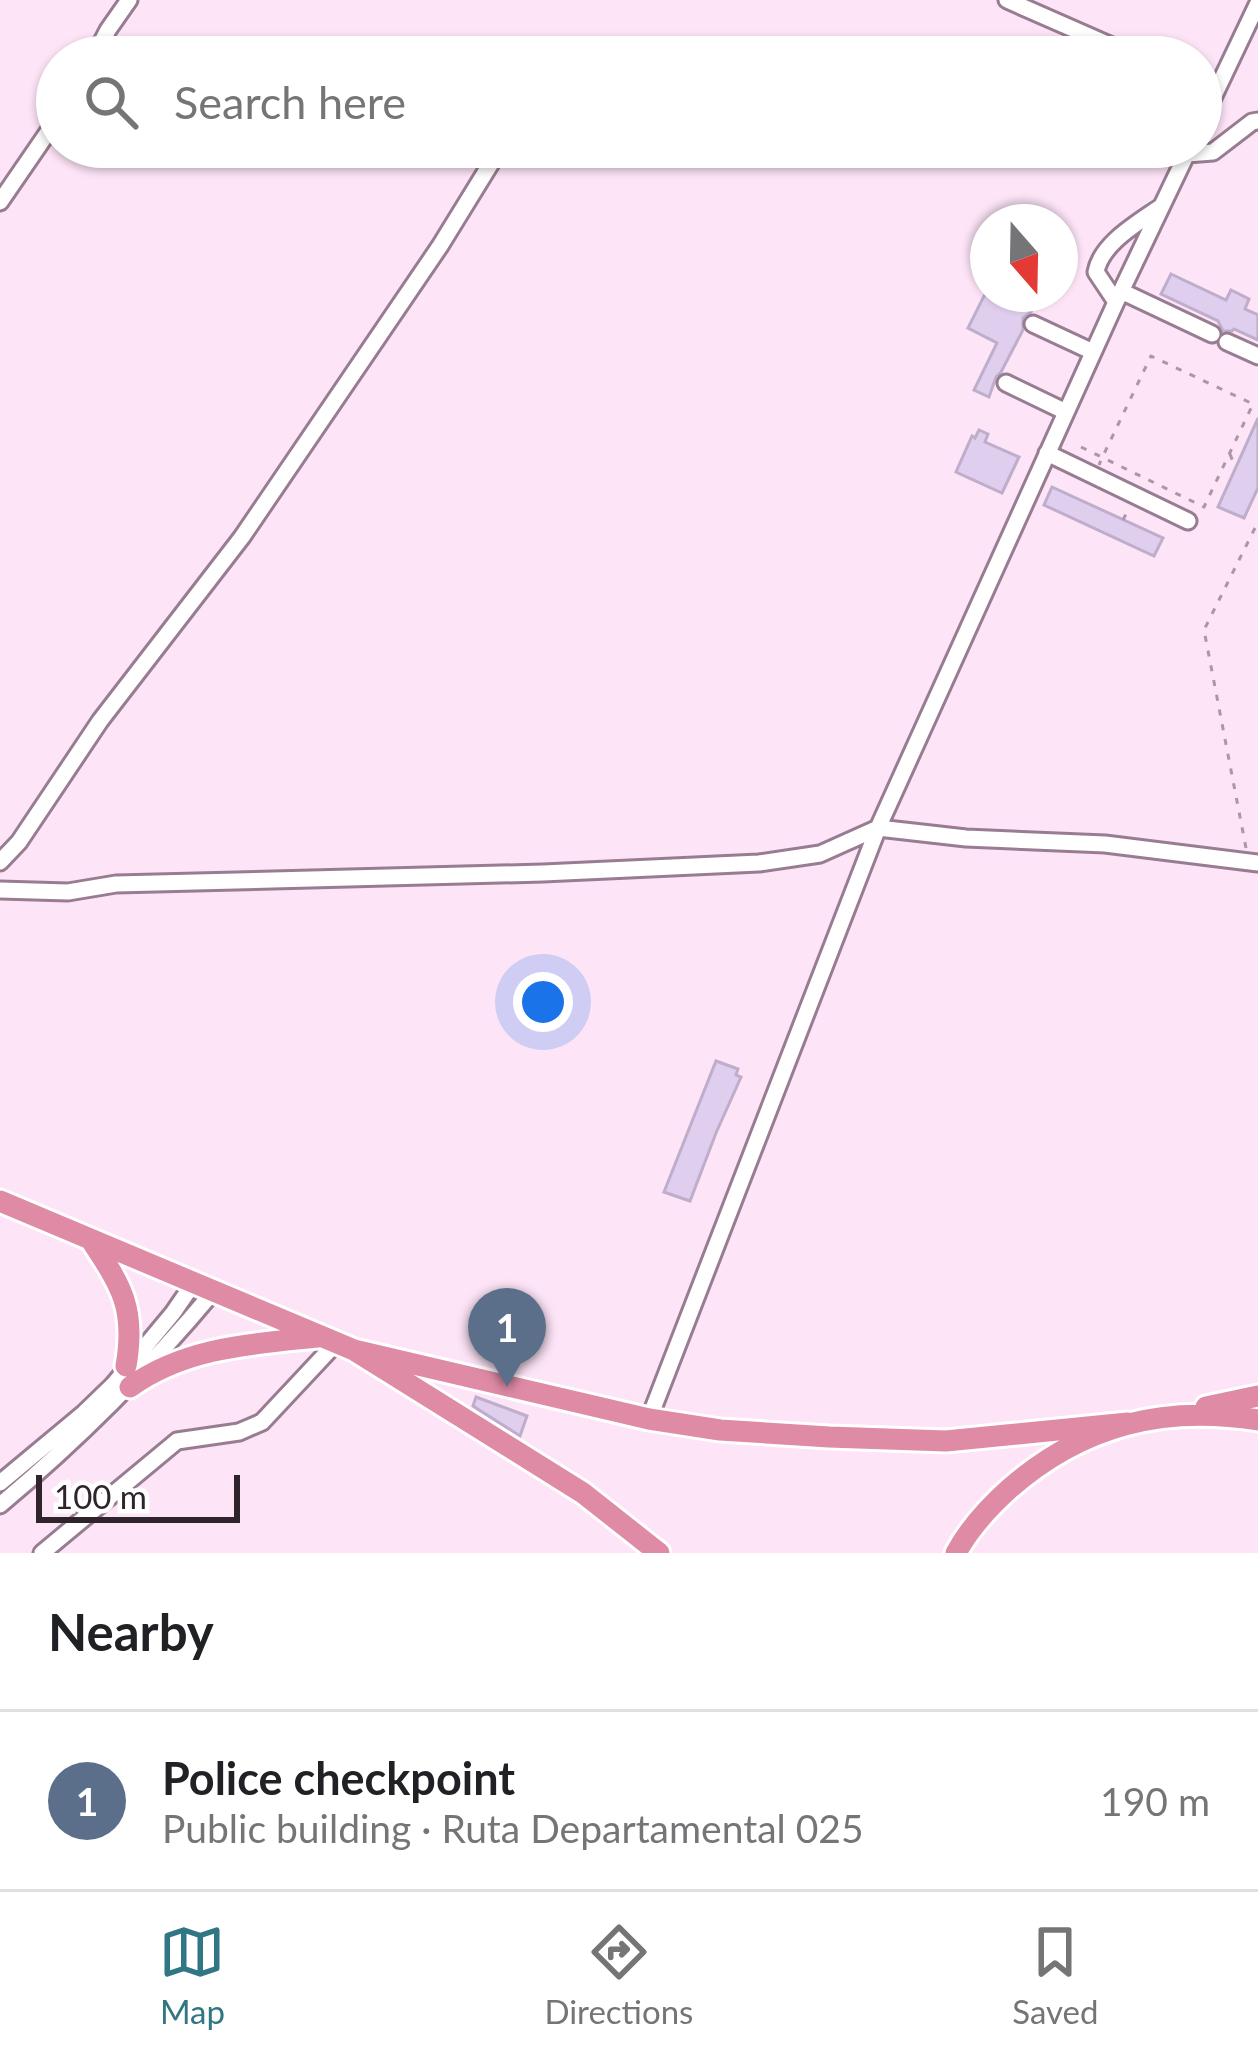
<!DOCTYPE html>
<meta charset="utf-8">
<style>
:root{--surface:#fff;--page:#f6f6f6;--text:#202124;--muted:#757577;--line:#e0e0e0;--accent:#307683}
body{margin:0;font-family:Lato,sans-serif;background:var(--page);color:var(--text)}
.compass{position:absolute;left:970px;top:204px;width:108px;height:108px;border-radius:50%;background:var(--surface);box-shadow:0 3px 9px #0004;rotate:160deg}
.scale{position:absolute;left:36px;bottom:30px;width:204px;box-sizing:border-box;padding-left:12px;border:6px solid #2f232c;border-top:0;font-size:33px;line-height:42px;white-space:nowrap;color:#2f232c;-webkit-text-stroke:9px #fff;paint-order:stroke}
.you{position:absolute;left:543px;top:1002px;width:42px;height:42px;margin:-30px;border:9px solid #fff;border-radius:50%;background:#1a73e8;box-shadow:0 0 0 18px #1a73e833}
.badge{display:grid;place-items:center;width:78px;height:78px;border-radius:50%;background:var(--accent);color:#fff;font-size:39px;font-weight:700}
.pin{position:absolute;translate:-50% -99px;filter:drop-shadow(0 3px 6px #0008)}
.pin::after{content:'';position:absolute;top:63px;width:42px;height:36px;background:inherit;clip-path:polygon(0 0,100% 0,50% 100%)}
.list{margin:0;padding:0;list-style:none}
h2{display:flex;justify-content:space-between;align-items:center;height:156px;margin:0;padding:0 48px;font-size:51px}
h2 small{font-size:39px;font-weight:400;color:var(--muted)}
.list li{display:grid;grid-template-columns:78px 1fr auto;gap:36px;align-items:center;box-sizing:border-box;height:180px;padding:0 48px;border-top:3px solid var(--line)}
.list b{display:block;font-size:45px;white-space:nowrap}
.list p{margin:0;font-size:39px;white-space:nowrap;color:var(--muted)}
.list em{font-size:39px;font-style:normal;color:var(--muted)}
.icon{flex:none;width:66px;height:66px;fill:none;stroke:currentColor;stroke-width:2;stroke-linecap:round;stroke-linejoin:round}
.map{position:relative;flex:none;width:1258px;height:1553px;overflow:hidden}
.search{position:absolute;background:var(--surface);box-shadow:0 3px 9px #0004;left:36px;right:36px;top:36px;height:132px;display:flex;align-items:center;gap:30px;box-sizing:border-box;padding:0 42px;border-radius:66px;color:var(--muted);font-size:45px}
.sheet{height:336px;background:var(--surface)}
nav{display:flex;justify-content:space-around;align-items:center;box-sizing:border-box;height:168px;border-top:3px solid var(--line);background:var(--surface);font-size:33px;color:var(--muted)}
nav a{display:grid;justify-items:center;gap:6px}
nav .on{color:var(--accent)}
.map>svg:first-child{display:block}
.building{fill:#dfceed;stroke:#beadcb;stroke-width:3}
.lines{fill:none;stroke-linecap:round;stroke-linejoin:round}
.minor-casing{stroke:#987c91;stroke-width:21}
.highway-casing{stroke:#fff;stroke-width:27}
.path{stroke:#ab97a6;stroke-width:3;stroke-dasharray:6 9;stroke-linecap:butt}
.minor{stroke:#fff;stroke-width:15}
.highway{stroke:#df8ba6;stroke-width:21}
</style>
<div class="map">
<svg width="1258" height="1553" viewBox="0 0 1258 1553">
<rect width="100%" height="100%" fill="#fde4f7"/>
<path class="building" d="M1171 274 1226 300 1231 290 1249 299 1245 309 1258 315V340L1234 329 1232 331H1223L1218 321 1161 294Z
M985 294H1041L1031 312 1023 318V330L1001 372 996 377 989 397 974 390 997 343 968 328Z
M1258 418V488L1244 518 1218 507Z
M979 430 988 434 985 442 1019 457 1002 493 956 472 972 436 975 438Z
M1052 487 1163 538 1154 556 1044 505Z
M716 1061 738 1069 736 1075 741 1077 716 1133 690 1201 664 1192Z
M476 1397 527 1416 520 1436 473 1406Z"/>
<g class="lines">
<g class="minor-casing">
<path id="minor" d="M1007 0 1137 57
M94 57 108 30 129 0
M1201 123 1258 3
M1187 154 1213 152 1252 122 1258 121
M0 202 57 119
M1121 291 1212 334
M1116 302 1096 272C1101 244 1136 224 1159 208
M1033 324 1093 352
M1227 342 1258 356
M1006 383 1066 412
M1047 453 1188 521
M0 862 19 842 100 721 242 537 440 246 501 147
M0 890 68 892 116 884 543 873 759 863 820 854 878 828 966 838 1105 844 1258 863
M649 1419 878 828 1116 302 1190 147
M0 1483 84 1413 113 1385 173 1313 193 1284
M0 1505C79 1439 147 1371 213 1292
M42 1553 177 1441 239 1432 262 1422 336 1343"/>
</g>
<g class="highway-casing">
<path id="highway" d="M0 1201 354 1350 583 1493 659 1553
M91 1240C122 1287 136 1309 126 1366
M354 1350 649 1419 720 1430 829 1437 946 1441 1128 1423
M130 1387C186 1347 252 1344 318 1337
M1206 1407 1258 1396
M956 1553C969 1529 989 1507 1009 1489 1082 1425 1163 1405 1258 1420"/>
</g>
<path class="path" d="M1081 447 1204 507 1253 404 1151 356 1102 458 1099 465
M1230 454 1235 467
M1123 520 1129 508
M1246 848 1204 630 1258 522"/>
<use href="#minor" class="minor"/>
<use href="#highway" class="highway"/>
</g>
</svg>
<svg class="compass" viewBox="-18 -18 36 36"><path d="M0-13l5 13h-10z" fill="#e53935"/><path d="M0 13l5-13h-10z" fill="#757577"/></svg>
<div class="scale">100 m</div>
<div class="you"></div>
<div class="pin badge" style="left:507px;top:1387px;background:#5c6f8a">1</div>
<div class="search"><svg class="icon" aria-label="search" viewBox="0 0 24 24"><circle cx="10" cy="10" r="6"/><path d="M15 15l6 6"/></svg>Search here</div>
</div>
<section class="sheet">
<h2>Nearby<small></small></h2>
<ul class="list">
<li><span class="badge" style="background:#5c6f8a">1</span><div><b>Police checkpoint</b><p>Public building · Ruta Departamental 025</p></div><em>190 m</em></li>
</ul>
</section>
<nav>
<a class="on"><svg class="icon" aria-label="map" viewBox="0 0 24 24"><path d="M3 6l6-2 6 2 6-2v14l-6 2-6-2-6 2zM9 4v14M15 6v14"/></svg>Map</a>
<a><svg class="icon" aria-label="directions" viewBox="0 0 24 24"><path d="M12 3l9 9-9 9-9-9zM9 14v-3h6M13 9l2 2-2 2"/></svg>Directions</a>
<a><svg class="icon" aria-label="saved" viewBox="0 0 24 24"><path d="M7 4h10v16l-5-4-5 4z"/></svg>Saved</a>
</nav>
